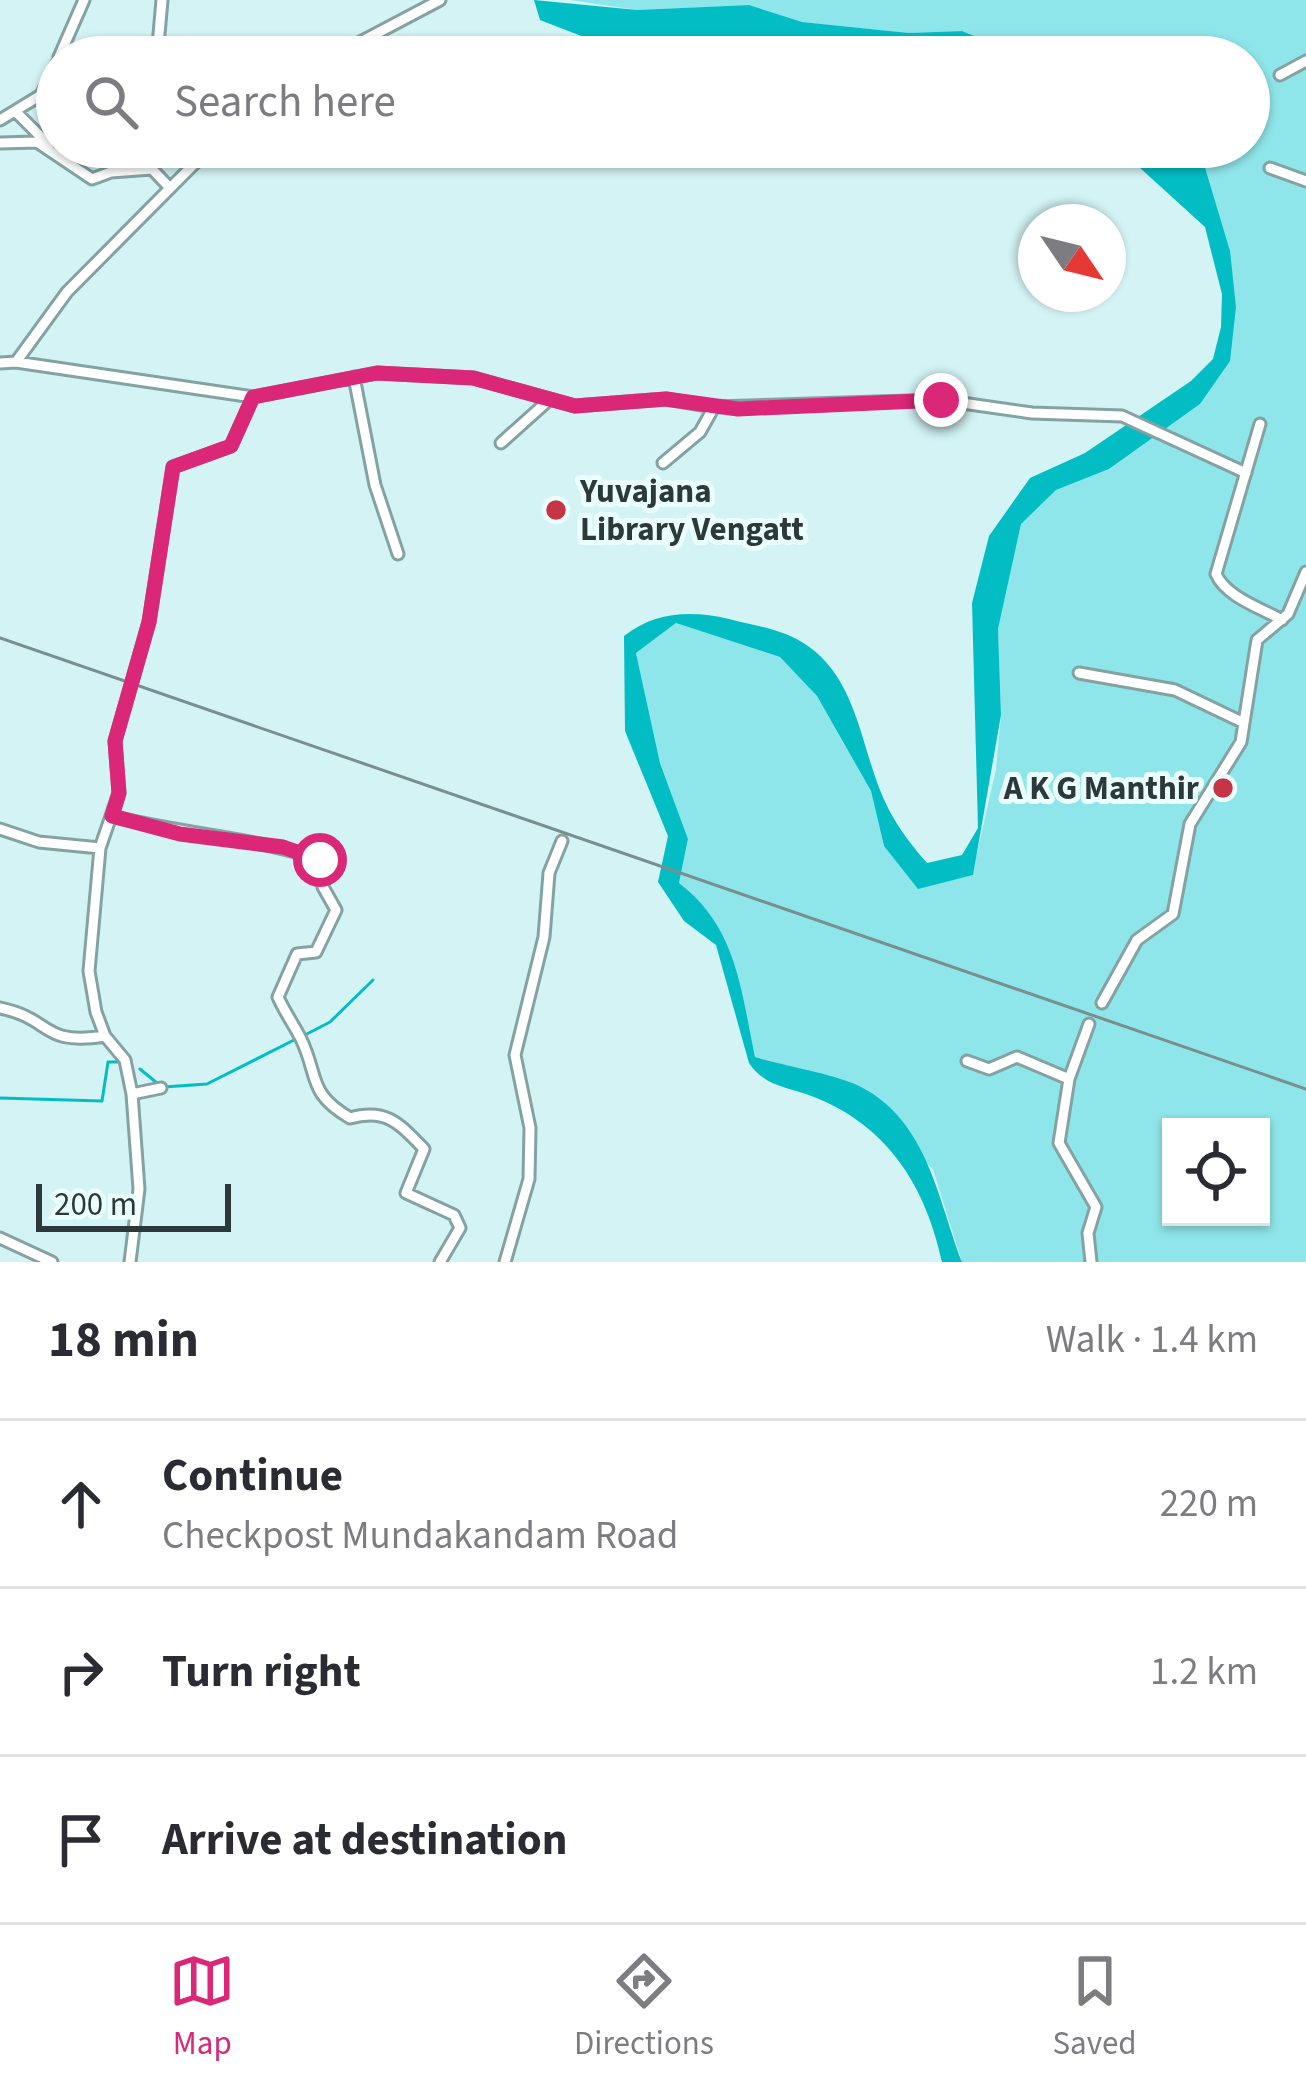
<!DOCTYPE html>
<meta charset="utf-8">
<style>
:root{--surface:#fff;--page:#f2f2f3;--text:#2b2b33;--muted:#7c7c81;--line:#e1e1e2;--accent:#db2777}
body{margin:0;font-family:"Source Sans 3",sans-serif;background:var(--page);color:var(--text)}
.controls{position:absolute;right:36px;bottom:36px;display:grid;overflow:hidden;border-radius:0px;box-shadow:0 3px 9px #0004}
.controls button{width:108px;height:108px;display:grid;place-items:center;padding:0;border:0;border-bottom:3px solid var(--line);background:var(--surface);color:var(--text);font:60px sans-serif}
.compass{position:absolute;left:1018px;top:204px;width:108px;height:108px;border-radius:50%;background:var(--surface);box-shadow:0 3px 9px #0004;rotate:125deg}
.scale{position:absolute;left:36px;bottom:30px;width:195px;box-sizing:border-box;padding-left:12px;border:6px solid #2c3839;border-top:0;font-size:33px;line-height:42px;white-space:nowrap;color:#2c3839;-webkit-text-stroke:9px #ebfefe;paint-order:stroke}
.stop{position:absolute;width:36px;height:36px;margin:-27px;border:9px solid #db2777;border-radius:50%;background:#fff}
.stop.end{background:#db2777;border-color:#fff;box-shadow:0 3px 12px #0008}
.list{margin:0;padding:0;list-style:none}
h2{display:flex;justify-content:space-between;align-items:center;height:156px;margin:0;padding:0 48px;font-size:51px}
h2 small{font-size:39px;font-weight:400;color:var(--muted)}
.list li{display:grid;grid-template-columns:78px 1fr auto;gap:36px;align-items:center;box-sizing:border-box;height:168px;padding:0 48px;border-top:3px solid var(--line)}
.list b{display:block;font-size:45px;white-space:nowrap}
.list p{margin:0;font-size:39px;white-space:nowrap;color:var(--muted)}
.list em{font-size:39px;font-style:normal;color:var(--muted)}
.icon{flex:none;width:66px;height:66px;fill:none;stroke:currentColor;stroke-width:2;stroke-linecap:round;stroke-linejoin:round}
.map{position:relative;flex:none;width:1306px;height:1262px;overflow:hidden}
.search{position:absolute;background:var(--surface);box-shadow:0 3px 9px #0004;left:36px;right:36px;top:36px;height:132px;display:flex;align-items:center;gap:30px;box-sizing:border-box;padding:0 42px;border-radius:66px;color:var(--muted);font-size:45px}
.sheet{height:660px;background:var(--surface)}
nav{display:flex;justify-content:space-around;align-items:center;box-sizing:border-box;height:168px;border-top:3px solid var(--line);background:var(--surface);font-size:33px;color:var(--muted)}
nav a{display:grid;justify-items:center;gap:6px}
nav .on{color:var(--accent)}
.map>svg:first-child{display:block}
.green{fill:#8fe6ea;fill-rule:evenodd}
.water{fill:#03bdc5}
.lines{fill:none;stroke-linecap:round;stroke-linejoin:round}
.stream{stroke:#03bdc5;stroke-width:3}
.minor-casing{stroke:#85a2a3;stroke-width:15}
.minor{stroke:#fff;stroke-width:9}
.rail{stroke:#798e8f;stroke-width:3}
.route{stroke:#db2777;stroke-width:15}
.poi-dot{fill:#c63545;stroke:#ebfefe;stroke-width:4.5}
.labels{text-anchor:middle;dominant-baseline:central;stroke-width:10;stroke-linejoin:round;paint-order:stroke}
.poi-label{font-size:33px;font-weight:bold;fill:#2c3839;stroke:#ebfefe;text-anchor:start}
</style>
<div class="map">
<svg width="1306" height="1262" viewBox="0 0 1306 1262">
<rect width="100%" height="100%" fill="#d4f3f4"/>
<path class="green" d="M570 0H1306V1262H962L933 1169 807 1074 755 1057C741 990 737 927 679 883L688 839 660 763 636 653 676 623 780 657 817 696 871 791 884 846 918 888 972 875 996 769 1001 715 998 629 1021 523 1056 490 1109 469 1200 404 1236 307 1203 161 1183 147H1249V57H1025L962 31 909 33 801 22 749 5 637 10ZM1171 1127H1261V1217H1171Z"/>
<path class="water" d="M534 0 637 10 749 5 802 22 909 33 962 31 1025 57H838L818 52 681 57 589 39 540 20Z
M1117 147H1183L1203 161 1230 251 1236 307 1230 361 1200 404 1109 469 1056 490 1021 524 998 629 1001 715 973 875 918 889 884 846 871 791 817 696 780 657 676 623 636 653 660 763 688 839 679 883C737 927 741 990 755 1057 786 1067 837 1074 863 1088 928 1123 938 1200 962 1262H942C926 1187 888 1126 814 1097 788 1087 765 1087 749 1063L716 945 684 921 658 882 668 836 625 731 624 636C655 612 690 610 729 619 756 626 784 629 808 646 861 683 861 757 889 810 899 829 913 847 927 863L962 855 978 828 972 603 989 536 1030 478 1085 453 1191 381 1213 359 1221 327 1222 294 1205 227Z"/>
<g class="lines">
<path class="stream" d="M303 1036 330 1022 373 980
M140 1069 157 1083
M164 1087 207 1084 294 1040
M0 1098 102 1101 108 1062H120"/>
<g class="minor-casing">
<path id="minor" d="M59 57 84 0
M157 57 162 0
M332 57 440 0
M1280 75 1306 61
M16 112 49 145
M0 120 41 95 57 63
M0 143 37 142 92 179 111 172 152 169 170 188
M1270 168 1306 181
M16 362 253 397 377 373 474 378 575 406 666 399 714 407
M0 363 16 362 67 292 211 147
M354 377 375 485 398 554
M1260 424 1216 574C1226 597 1261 608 1282 620
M501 443 550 399
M663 463 700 432 714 407 941 400 1032 413 1122 416 1246 473
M1079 673 1175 690 1244 723
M113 816C163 832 294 842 325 864L323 887 336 910 316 952 297 954 278 997C284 1011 294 1025 301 1039 319 1076 307 1093 350 1118 386 1108 399 1123 424 1149L406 1193 454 1215 460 1228 440 1262
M0 829 39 842 100 848
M1102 1003 1137 940 1173 914 1190 824 1241 742 1257 640 1288 614 1306 572
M0 1008C54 1019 39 1046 105 1036
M1089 1024 1069 1079 1059 1143 1096 1207 1088 1233 1091 1262
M967 1061 989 1069 1017 1057 1069 1079
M132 1094 161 1088
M0 1238 52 1262
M130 1262 139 1189 132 1094 125 1060 105 1036 96 1012 89 971 100 848 119 793 115 741 149 622 173 467 231 446 253 397
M505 1262 529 1179 530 1128 515 1055 544 937 549 873 562 841"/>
</g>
<use href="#minor" class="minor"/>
<path class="rail" d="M0 638 1306 1089"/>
</g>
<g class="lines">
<path class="route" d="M320 860 283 847 180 834 112 816 119 793 115 741 149 622 173 467 231 446 253 397 377 373 473 378 575 406 666 399 738 409 941 400"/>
</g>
<g class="poi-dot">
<circle cx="556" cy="510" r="12"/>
<circle cx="1223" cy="788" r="12"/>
</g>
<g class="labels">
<g class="poi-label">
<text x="580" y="491">Yuvajana<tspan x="580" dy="38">Library Vengatt</tspan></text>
<text x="1199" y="788" text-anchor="end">A K G Manthir</text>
</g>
</g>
</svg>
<div class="controls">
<button><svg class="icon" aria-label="locate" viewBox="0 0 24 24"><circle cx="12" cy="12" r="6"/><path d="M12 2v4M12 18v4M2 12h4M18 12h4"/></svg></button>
</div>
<svg class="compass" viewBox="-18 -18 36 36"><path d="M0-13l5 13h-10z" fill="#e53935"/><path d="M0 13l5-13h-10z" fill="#7c7c81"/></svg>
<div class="scale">200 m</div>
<div class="stop" style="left:320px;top:860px"></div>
<div class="stop end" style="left:941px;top:400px"></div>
<div class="search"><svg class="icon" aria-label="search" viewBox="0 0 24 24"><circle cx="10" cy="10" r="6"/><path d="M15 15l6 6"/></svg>Search here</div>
</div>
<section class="sheet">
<h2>18 min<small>Walk · 1.4 km</small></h2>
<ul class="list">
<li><svg class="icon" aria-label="ahead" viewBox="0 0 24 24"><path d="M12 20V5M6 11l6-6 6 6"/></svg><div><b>Continue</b><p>Checkpost Mundakandam Road</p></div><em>220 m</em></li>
<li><svg class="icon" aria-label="right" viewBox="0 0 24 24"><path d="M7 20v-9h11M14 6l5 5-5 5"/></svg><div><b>Turn right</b></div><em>1.2 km</em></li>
<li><svg class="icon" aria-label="arrive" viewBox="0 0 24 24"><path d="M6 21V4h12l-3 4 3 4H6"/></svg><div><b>Arrive at destination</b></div></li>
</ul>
</section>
<nav>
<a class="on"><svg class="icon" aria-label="map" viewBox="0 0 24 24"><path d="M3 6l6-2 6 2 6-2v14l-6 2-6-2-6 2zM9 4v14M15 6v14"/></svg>Map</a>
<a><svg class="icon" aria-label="directions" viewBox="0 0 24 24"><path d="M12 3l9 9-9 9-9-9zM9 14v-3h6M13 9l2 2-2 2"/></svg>Directions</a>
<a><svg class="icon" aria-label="saved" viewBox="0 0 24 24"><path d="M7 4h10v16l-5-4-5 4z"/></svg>Saved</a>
</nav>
